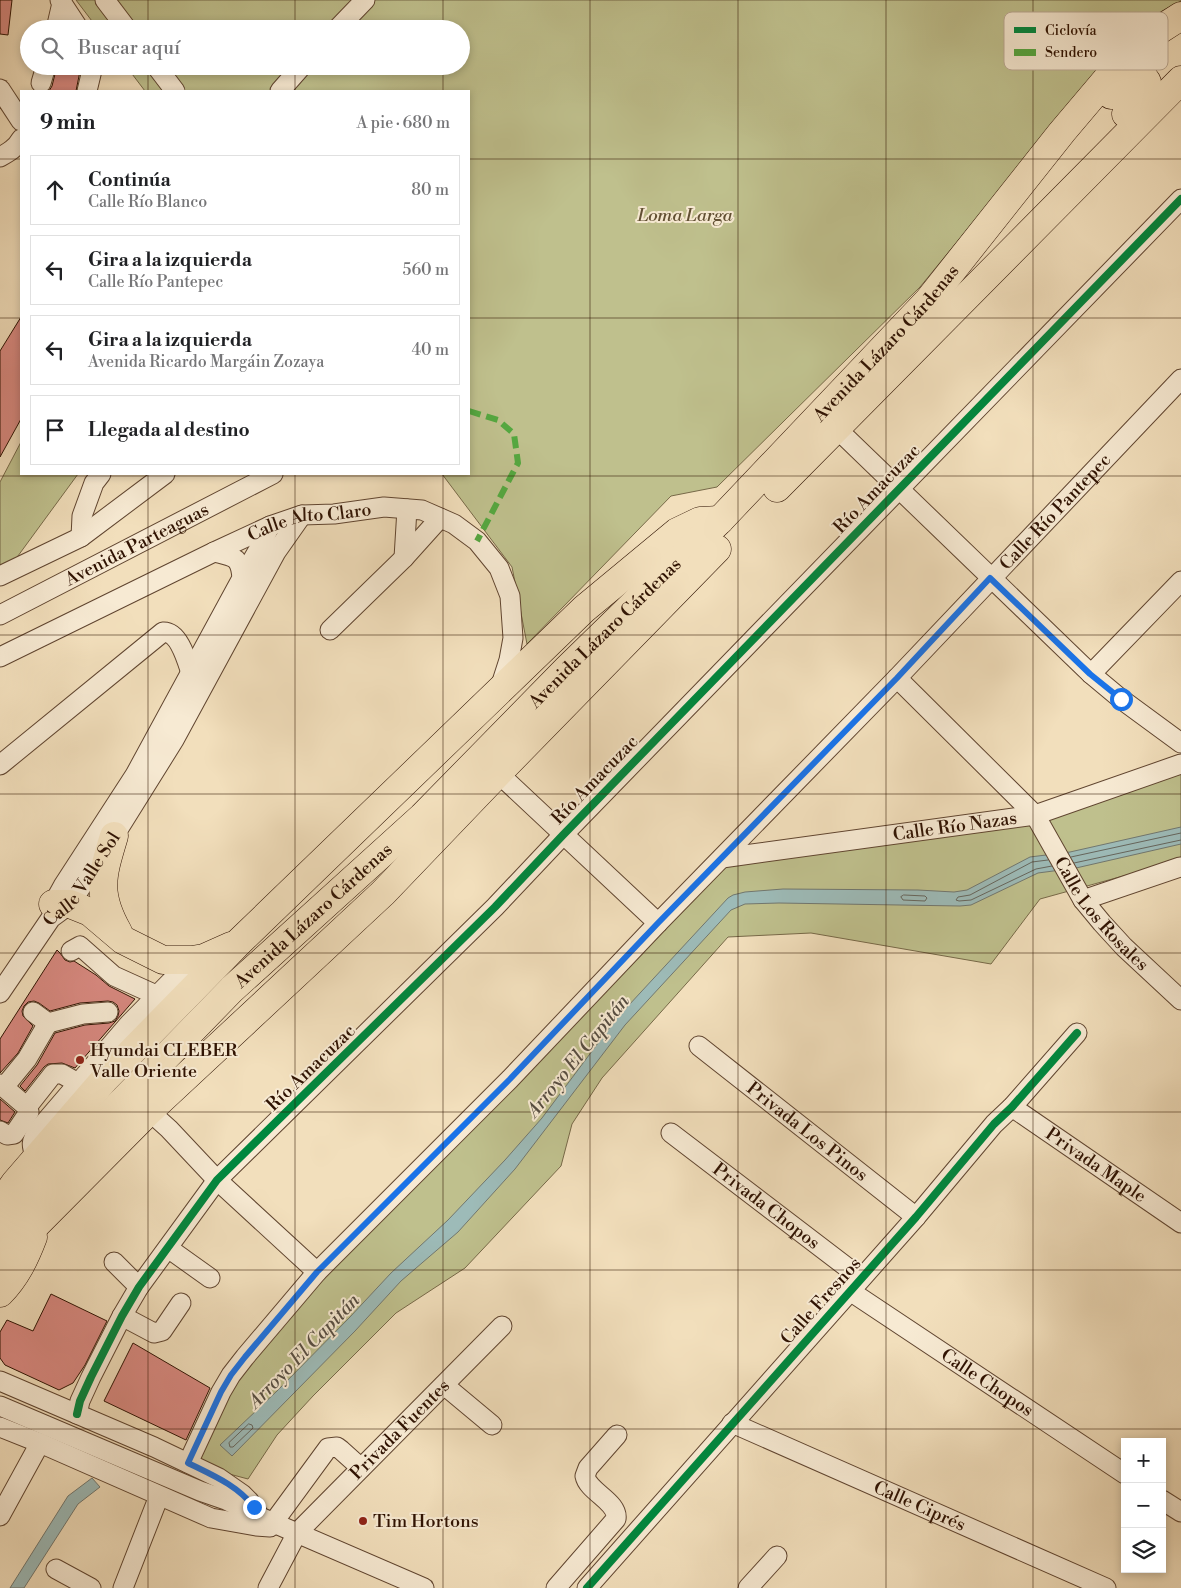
<!DOCTYPE html>
<html lang="es">
<meta charset="utf-8">
<style>
:root{--surface:#fff;--page:#f2f2f2;--text:#202124;--muted:#757577;--line:#e0e0e0}
body{margin:0;font-family:"Libre Bodoni",serif;background:var(--page);color:var(--text)}
.controls{position:absolute;right:15px;bottom:15px;display:grid;overflow:hidden;border-radius:0px;box-shadow:0 2px 8px #0003}
.controls button{width:45px;height:45px;display:grid;place-items:center;padding:0;border:0;border-bottom:1px solid var(--line);background:var(--surface);color:var(--text);font:25px sans-serif}
.stop{position:absolute;width:15px;height:15px;margin:-11px;border:4px solid #1a73e8;border-radius:50%;background:#fff}
.stop.end{background:#1a73e8;border-color:#fff;box-shadow:0 1px 5px #0008}
.list{margin:0;padding:0;list-style:none}
h2{display:flex;justify-content:space-between;align-items:center;height:65px;margin:0;padding:0 20px;font-size:21px}
h2 small{font-size:16px;font-weight:400;color:var(--muted)}
.list li{display:grid;grid-template-columns:32px 1fr auto;gap:15px;align-items:center;box-sizing:border-box;height:70px;margin:0 10px 10px;padding:0 10px;border:1px solid var(--line);border-radius:0px}
.list b{display:block;font-size:19px;white-space:nowrap}
.list p{margin:0;font-size:16px;white-space:nowrap;color:var(--muted)}
.list em{font-size:16px;font-style:normal;color:var(--muted)}
.icon{flex:none;width:28px;height:28px;fill:none;stroke:currentColor;stroke-width:2;stroke-linecap:round;stroke-linejoin:round}
.map{position:relative;flex:none;width:1181px;height:1588px;overflow:hidden}
.search{position:absolute;background:var(--surface);box-shadow:0 2px 8px #0003;left:20px;top:20px;width:450px;height:55px;display:flex;align-items:center;gap:12px;box-sizing:border-box;padding:0 18px;border-radius:28px;color:var(--muted);font-size:19px}
.panel{position:absolute;background:var(--surface);box-shadow:0 2px 8px #0003;left:20px;top:90px;width:450px;height:385px;border-radius:0px}
.map>svg:first-child{display:block}
.green{fill:#bfc08d;stroke:#776948}
.water{fill:#9dbbb8;stroke:#71776f}
.lines{fill:none;stroke-linecap:round;stroke-linejoin:round}
.shore{stroke:#66665d;stroke-width:1}
.building{fill:#d98981;stroke:#2f1202}
.minor-casing{stroke:#604530;stroke-width:21}
.highway-casing{stroke:#2f1202;stroke-width:29}
.minor{stroke:#f7ead3;stroke-width:19}
.highway{stroke:#f2dfbc;stroke-width:28}
.quiet{stroke:#54a840;stroke-width:6;stroke-dasharray:12 6;stroke-linecap:butt}
.cycleway-casing{stroke:#f7ead3;stroke-width:11}
.cycleway{stroke:#00873e;stroke-width:8}
.route{stroke:#1a73e8;stroke-width:6}
.grid{fill:none;stroke:#2f1202;stroke-width:1;stroke-opacity:0.55}
.poi-dot{fill:#8f2418;stroke:#f7ead3;stroke-width:2}
.labels{text-anchor:middle;dominant-baseline:central;stroke-width:4;stroke-linejoin:round;paint-order:stroke}
.park-label{font-size:18px;font-style:italic;fill:#614f33;stroke:#f7ead3}
.street-label{font-size:18px;fill:#2f1202;stroke:#f7ead3}
.poi-label{font-size:18px;fill:#2f1202;stroke:#f7ead3;text-anchor:start}
.water-label{font-size:19px;font-style:italic;fill:#564d42;stroke:#f7ead3}
.key{fill:#f7ead3;stroke:#bba994;stroke-width:1}
.key-label{font-size:14px;fill:#2f1202}
</style>
<div class="map">
<svg width="1181" height="1588" viewBox="0 0 1181 1588">
<rect width="100%" height="100%" fill="#f2dfbc"/>
<filter id="stains"><feTurbulence type="fractalNoise" baseFrequency=".004" numOctaves="4"/><feColorMatrix values="0 0 0 0 .2 0 0 0 0 .09 0 0 0 0 .02 0 0 0 .5 -.17"/></filter>
<radialGradient id="worn" r=".72"><stop offset=".6" stop-color="#630" stop-opacity="0"/><stop offset="1" stop-color="#630" stop-opacity=".3"/></radialGradient>
<path class="green" d="M76 0H1181V1L1134 26 920 287 717 487 671 496 527 644 512 567 442 474H469V91H145L126 66H461V29H98Z
M21 442V474H78L15 560 0 569V482Z
M1181 764V860L1040 899 991 964 811 933 728 937 602 1078 572 1124 561 1166 465 1268 396 1313 313 1396 277 1435 248 1479 188 1463 231 1375 722 858 1035 815Z"/>
<path class="water" d="M1181 827V844L1076 868 1038 873 971 905 960 906 779 903 745 904 731 910 625 1025 515 1169 458 1232 401 1281 355 1331 232 1456 220 1445 277 1391 350 1317 391 1273 448 1220 505 1160 542 1118 616 1019 728 898 733 895 745 892 783 889 918 890 954 892 967 890 1030 857 1070 852Z
M92 1478 100 1487 78 1504 24 1588H10L68 1496Z"/>
<g class="lines">
<path class="shore" d="M1071 857 1181 833
M1048 860 1032 862 970 895 958 897 956 900 959 901 971 900 1036 869 1052 866
M1074 863 1181 840
M904 895 925 896 927 898 925 901 903 900 901 897Z
M249 1424 252 1425 253 1428 233 1447H230L229 1443Z"/>
</g>
<path class="building" d="M0 0H12L8 35 0 34Z
M57 66H81L76 91H49L52 86Z
M21 317V419L0 457V351Z
M57 950 60 953 65 960 70 962 74 961 96 975 109 986 135 999 75 1068 62 1063 48 1064 44 1067 25 1091 20 1086 37 1065 55 1033 85 1025 109 1023 115 1021 118 1016 119 1011 117 1005 113 1002 108 1001 80 1003 50 1011 39 1003 34 1001 28 1002 24 1006 22 1011 23 1016 33 1026 18 1053 0 1073V1039Z
M0 1099 15 1112 8 1123 0 1120Z
M51 1294 107 1321 85 1365 73 1383 59 1390 5 1365 0 1358V1332L7 1320 33 1331Z
M133 1343 210 1388 186 1440 104 1401Z"/>
<g class="lines">
<g class="minor-casing">
<g id="minor">
<path d="M60 0 79 29"/>
<path d="M105 0 127 29"/>
<path d="M56 29 62 3"/>
<path d="M337 29 365 0"/>
<path d="M156 66 175 91"/>
<path d="M41 83 46 66"/>
<path d="M0 89 21 121"/>
<path d="M87 91 93 66"/>
<path d="M280 91 302 66"/>
<path d="M0 157C9 152 16 148 21 139"/>
<path d="M835 427 1091 674 1121 699 1181 743"/>
<path d="M81 537 82 516 94 483 101 474"/>
<path d="M404 558 407 509"/>
<path d="M0 576 81 537 165 474"/>
<path d="M242 578 260 547 270 526"/>
<path id="s1" d="M0 615 273 474"/>
<path d="M330 630 404 558 440 518"/>
<path id="s2" d="M0 657 214 552 270 526 302 515 334 514 384 507 422 510 454 524 477 541 499 568 510 596 513 638 509 660 500 688"/>
<path d="M1091 674 1181 581"/>
<path id="s3" d="M897 678 1035 815 1083 900 1102 923 1124 947 1181 1000"/>
<path d="M0 765 163 632C179 631 187 661 191 673"/>
<path d="M498 773 658 923"/>
<path id="s4" d="M722 858 1035 815 1181 764"/>
<path d="M1083 900 1180 867"/>
<path d="M52 912 53 904 63 886 135 775 242 578C240 556 234 557 214 552"/>
<path d="M71 951 80 946 114 976 156 995"/>
<path id="s5" d="M0 993 51 918 70 904 114 836 174 740 276 552 302 515"/>
<path d="M33 1012 48 1023 83 1014 108 1012"/>
<path id="s6" d="M699 1046 916 1217"/>
<path d="M0 1084 27 1107 29 1112 14 1134 7 1135 0 1131"/>
<path d="M4 1087 27 1059 48 1023"/>
<path d="M27 1107 53 1074H62L78 1083"/>
<path id="s7" d="M1012 1107 1181 1223"/>
<path d="M149 1111 169 1129 217 1180 317 1272"/>
<path id="s8" d="M671 1133 861 1278"/>
<path d="M36 1159C31 1145 30 1142 39 1129L129 1024 192 960"/>
<path d="M168 1248 210 1278"/>
<path d="M114 1262 139 1287"/>
<path id="s9" d="M850 1291 1125 1474"/>
<path d="M122 1316 154 1333 162 1331 181 1303"/>
<path d="M0 1381 154 1447 219 1478 242 1494 249 1501 257 1512"/>
<path d="M444 1385 492 1425"/>
<path d="M0 1406 200 1491 226 1500 260 1517 424 1588"/>
<path d="M77 1414 80 1401 91 1377 122 1316 139 1287 217 1180 495 907 563 835 1181 199"/>
<path id="s10" d="M732 1423 1106 1588"/>
<path d="M0 1427 40 1443 211 1518 256 1526 270 1527"/>
<path id="s11" d="M188 1463 221 1392 231 1375 245 1357 317 1272 510 1079 658 923 897 678 1181 379"/>
<path d="M1162 1500 1181 1512"/>
<path d="M0 1516 40 1443"/>
<path d="M273 1523 328 1448 337 1447 341 1450 361 1468"/>
<path d="M56 1569 91 1588"/>
<path d="M123 1588 159 1496"/>
<path id="s12" d="M268 1588 297 1533 502 1326"/>
<path d="M556 1588 616 1519C619 1502 588 1492 585 1476L588 1468 617 1435"/>
<path d="M587 1588 916 1217 994 1124 1012 1107 1077 1033"/>
<path d="M748 1588 777 1556"/>
</g>
</g>
<g class="highway-casing">
<g id="highway">
<path d="M1111 95C1120 84 1134 61 1147 82L1146 92 1126 114"/>
<path d="M777 488 1181 80"/>
<path d="M114 836C102 876 96 893 118 932"/>
<path d="M53 904H70L90 912 123 940 163 960H192L204 958 231 946"/>
<path d="M0 1204 15 1183 104 1080 239 942 584 609 677 532 700 521 720 520"/>
<path id="s13" d="M0 1227 232 989 422 817 567 669 720 520 928 301 1062 132 1117 67 1133 50 1153 34 1181 16"/>
<path d="M0 1261 149 1111 383 893 498 773 717 549"/>
<path d="M0 1293C16 1277 25 1258 33 1237"/>
</g>
</g>
<use href="#minor" class="minor"/>
<use href="#highway" class="highway"/>
<path class="quiet" d="M469 411 498 420 514 434 518 463 477 541"/>
<g class="cycleway-casing">
<path id="cycleway" d="M77 1414 80 1401 91 1377 122 1316 139 1287 217 1180 495 907 563 835 1181 199
M587 1588 916 1217 994 1124 1012 1107 1077 1033"/>
</g>
<use href="#cycleway" class="cycleway"/>
</g>
<g class="lines">
<path class="route" d="M254 1507C237 1485 212 1475 188 1463L221 1392 231 1375 245 1357 317 1272 510 1079 658 923 897 678 990 578 1090 674 1121 699"/>
</g>
<path class="grid" d="M148 0V29M295 0V29M443 0V29M590 0V1588M738 0V1588M886 0V1588M1033 0V1588M148 66V91M295 66V91M443 66V91M0 159H21M469 159H1181M0 318H21M469 318H1181M148 474V1588M295 474V1588M443 474V1588M0 476H1181M0 635H1181M0 794H1181M0 953H1181M0 1112H1181M0 1270H1181M0 1429H1181"/>
<g class="poi-dot">
<circle cx="80" cy="1060" r="5"/>
<circle cx="363" cy="1521" r="5"/>
</g>
<g class="labels">
<g class="park-label">
<text x="685" y="215">Loma Larga</text>
</g>
<g class="street-label">
<text stroke="none"><textPath href="#s13" startOffset="1252">Avenida Lázaro Cárdenas</textPath></text>
<text transform="translate(877 489) rotate(-46)">Río Amacuzac</text>
<text stroke="none"><textPath href="#s11" startOffset="1292">Calle Río Pantepec</textPath></text>
<text stroke="none"><textPath href="#s2" startOffset="340">Calle Alto Claro</textPath></text>
<text stroke="none"><textPath href="#s1" startOffset="154">Avenida Parteaguas</textPath></text>
<text stroke="none"><textPath href="#s13" startOffset="848">Avenida Lázaro Cárdenas</textPath></text>
<text transform="translate(595 780) rotate(-46)">Río Amacuzac</text>
<text stroke="none"><textPath href="#s4" startOffset="235">Calle Río Nazas</textPath></text>
<text stroke="none"><textPath href="#s5" startOffset="141">Calle Valle Sol</textPath></text>
<text stroke="none"><textPath href="#s3" startOffset="314">Calle Los Rosales</textPath></text>
<text stroke="none"><textPath href="#s13" startOffset="442">Avenida Lázaro Cárdenas</textPath></text>
<text transform="translate(311 1068) rotate(-44)">Río Amacuzac</text>
<text stroke="none"><textPath href="#s6" startOffset="138">Privada Los Pinos</textPath></text>
<text stroke="none"><textPath href="#s7" startOffset="102">Privada Maple</textPath></text>
<text stroke="none"><textPath href="#s8" startOffset="120">Privada Chopos</textPath></text>
<text transform="translate(821 1301) rotate(-48)">Calle Fresnos</text>
<text stroke="none"><textPath href="#s9" startOffset="165">Calle Chopos</textPath></text>
<text stroke="none"><textPath href="#s12" startOffset="208">Privada Fuentes</textPath></text>
<text stroke="none"><textPath href="#s10" startOffset="205">Calle Ciprés</textPath></text>
</g>
<g class="poi-label">
<text x="90" y="1050">Hyundai CLEBER<tspan x="90" dy="21">Valle Oriente</tspan></text>
<text x="373" y="1521">Tim Hortons</text>
</g>
<g class="water-label">
<text transform="translate(578 1056) rotate(-51)">Arroyo El Capitán</text>
<text transform="translate(304 1351) rotate(-46)">Arroyo El Capitán</text>
</g>
</g>
<rect x="1004" y="12" width="164" height="58" rx="8" class="key"/>
<rect x="1014" y="27" width="22" height="6" fill="#00873e"/>
<rect x="1014" y="49" width="22" height="7" fill="#54a840"/>
<g class="key-label">
<text x="1045" y="35">Ciclovía</text>
<text x="1045" y="57">Sendero</text>
</g>
<rect width="100%" height="100%" filter="url(#stains)"/>
<rect width="100%" height="100%" fill="url(#worn)"/>
</svg>
<div class="controls">
<button>+</button>
<button>−</button>
<button><svg class="icon" aria-label="layers" viewBox="0 0 24 24"><path d="M12 4l9 5-9 5-9-5zM3 14l9 5 9-5"/></svg></button>
</div>
<div class="stop" style="left:1121px;top:699px"></div>
<div class="stop end" style="left:254px;top:1507px"></div>
<div class="search"><svg class="icon" aria-label="search" viewBox="0 0 24 24"><circle cx="10" cy="10" r="6"/><path d="M15 15l6 6"/></svg>Buscar aquí</div>
<section class="panel">
<h2>9 min<small>A pie · 680 m</small></h2>
<ul class="list">
<li><svg class="icon" aria-label="ahead" viewBox="0 0 24 24"><path d="M12 20V5M6 11l6-6 6 6"/></svg><div><b>Continúa</b><p>Calle Río Blanco</p></div><em>80 m</em></li>
<li><svg class="icon" aria-label="left" viewBox="0 0 24 24"><path d="M17 20v-9H6M10 6l-5 5 5 5"/></svg><div><b>Gira a la izquierda</b><p>Calle Río Pantepec</p></div><em>560 m</em></li>
<li><svg class="icon" aria-label="left" viewBox="0 0 24 24"><path d="M17 20v-9H6M10 6l-5 5 5 5"/></svg><div><b>Gira a la izquierda</b><p>Avenida Ricardo Margáin Zozaya</p></div><em>40 m</em></li>
<li><svg class="icon" aria-label="arrive" viewBox="0 0 24 24"><path d="M6 21V4h12l-3 4 3 4H6"/></svg><div><b>Llegada al destino</b></div></li>
</ul>
</section>
</div>
